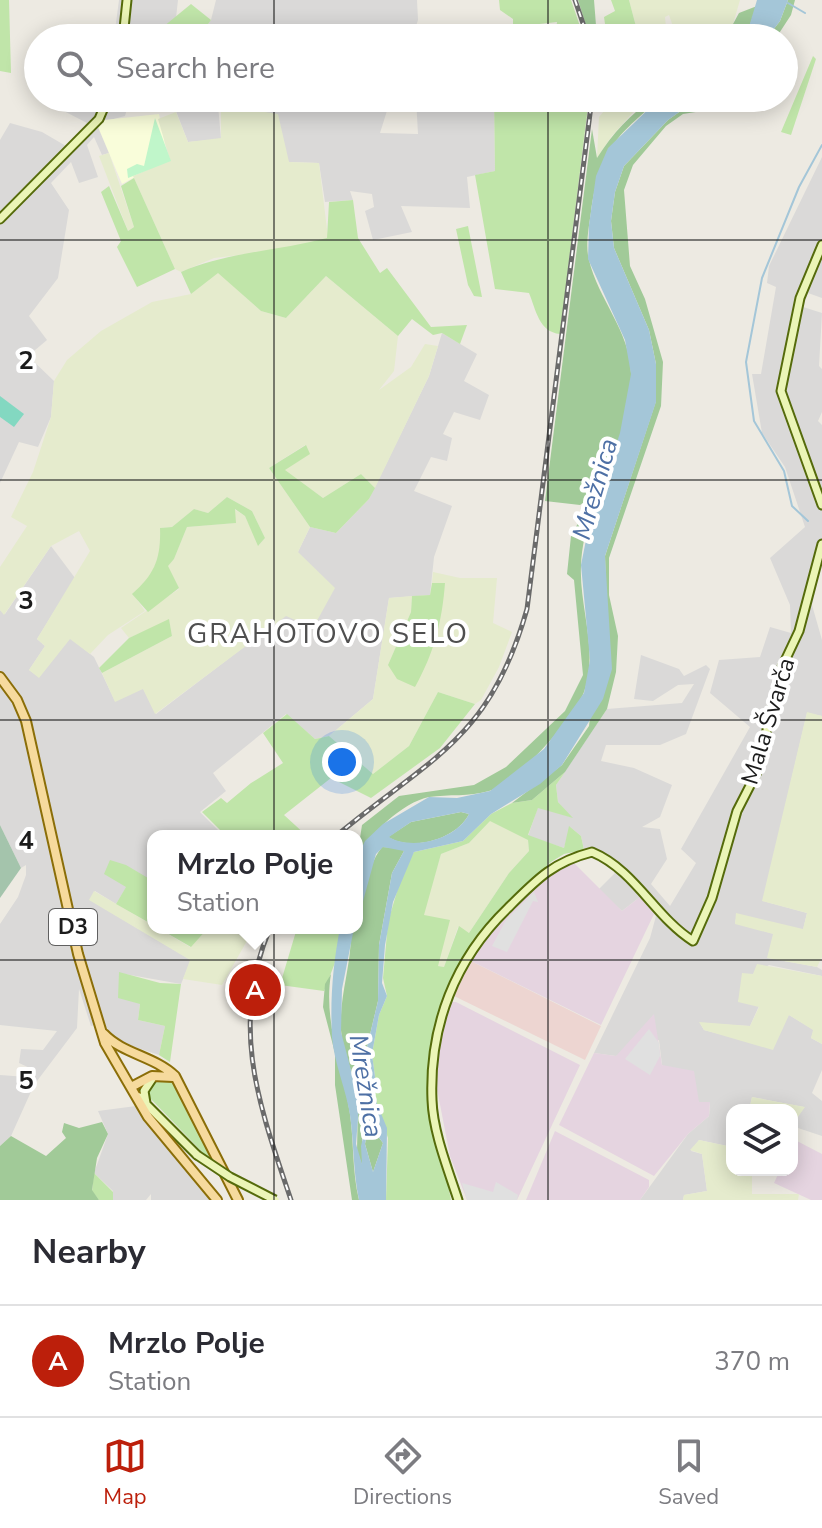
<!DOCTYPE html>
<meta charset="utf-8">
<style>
:root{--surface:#fff;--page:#f2f2f3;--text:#2b2b33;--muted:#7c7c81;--line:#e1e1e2;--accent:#bc1f0b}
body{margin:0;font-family:"Nunito Sans",sans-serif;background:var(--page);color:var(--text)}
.controls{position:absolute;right:24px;bottom:24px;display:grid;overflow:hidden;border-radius:16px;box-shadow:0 4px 20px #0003}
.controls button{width:72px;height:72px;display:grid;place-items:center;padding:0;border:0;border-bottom:2px solid var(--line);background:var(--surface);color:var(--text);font:40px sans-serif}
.you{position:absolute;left:342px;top:762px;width:28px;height:28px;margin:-20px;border:6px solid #fff;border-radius:50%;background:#1a73e8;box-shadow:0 0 0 12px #1a73e833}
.badge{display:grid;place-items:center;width:52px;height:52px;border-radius:50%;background:var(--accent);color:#fff;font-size:26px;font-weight:700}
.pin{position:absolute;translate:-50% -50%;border:4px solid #fff;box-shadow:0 2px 8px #0006}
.popup{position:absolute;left:147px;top:830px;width:216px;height:104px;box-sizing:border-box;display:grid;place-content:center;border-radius:16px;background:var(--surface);filter:drop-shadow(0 2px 6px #0005);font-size:26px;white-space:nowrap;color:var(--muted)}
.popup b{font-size:30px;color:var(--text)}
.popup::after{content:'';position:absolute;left:50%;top:100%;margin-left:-16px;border:16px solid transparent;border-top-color:var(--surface)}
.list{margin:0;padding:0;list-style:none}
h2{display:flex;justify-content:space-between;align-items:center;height:104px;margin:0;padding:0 32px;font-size:34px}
h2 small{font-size:26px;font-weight:400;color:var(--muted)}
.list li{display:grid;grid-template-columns:52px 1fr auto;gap:24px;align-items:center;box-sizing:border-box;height:112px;padding:0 32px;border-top:2px solid var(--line)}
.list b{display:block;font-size:30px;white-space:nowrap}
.list p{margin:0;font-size:26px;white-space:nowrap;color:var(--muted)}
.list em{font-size:26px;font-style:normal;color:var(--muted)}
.icon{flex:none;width:44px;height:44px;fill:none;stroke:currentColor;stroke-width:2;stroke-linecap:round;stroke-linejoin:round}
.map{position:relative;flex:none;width:822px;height:1200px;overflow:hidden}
.search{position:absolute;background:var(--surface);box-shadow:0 4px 20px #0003;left:24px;right:24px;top:24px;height:88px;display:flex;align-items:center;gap:20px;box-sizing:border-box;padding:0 28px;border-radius:44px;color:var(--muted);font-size:30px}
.sheet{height:216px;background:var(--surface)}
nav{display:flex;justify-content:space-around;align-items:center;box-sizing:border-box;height:112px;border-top:2px solid var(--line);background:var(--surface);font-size:22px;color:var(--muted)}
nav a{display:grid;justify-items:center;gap:4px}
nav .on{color:var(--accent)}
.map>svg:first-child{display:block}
.residential{fill:#dad9d8}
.commercial{fill:#edd5d1}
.industrial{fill:#e5d4e0}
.education{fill:#f9fdda}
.farmland{fill:#e5ebcd}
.grass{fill:#c0e5a9;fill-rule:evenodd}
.forest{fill:#a1ca98}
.cemetery{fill:#a4c4ac}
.park{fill:#c0f6ca}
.pitch{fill:#83d8c1}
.parking{fill:#e0e0e0}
.water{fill:#a4c6d8;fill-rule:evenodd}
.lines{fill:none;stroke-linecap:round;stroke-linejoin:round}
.stream{stroke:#a4c6d8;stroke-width:2}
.secondary-casing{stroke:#556b0b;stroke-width:11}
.primary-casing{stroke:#8b6e08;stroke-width:12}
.secondary{stroke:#ebf5b7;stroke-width:7}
.primary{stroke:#f6da9d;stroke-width:8}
.rail-casing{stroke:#6a6a6a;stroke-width:5}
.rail{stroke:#fff;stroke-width:2;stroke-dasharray:6;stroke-linecap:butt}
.secondary-bridge-casing{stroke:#556b0b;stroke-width:11;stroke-linecap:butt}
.secondary-bridge{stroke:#ebf5b7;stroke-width:7}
.grid{fill:none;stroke:#1c1c1c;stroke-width:2;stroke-opacity:0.55}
.labels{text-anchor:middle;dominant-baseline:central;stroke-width:8;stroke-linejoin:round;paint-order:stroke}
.shield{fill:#fff;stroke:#606060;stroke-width:2}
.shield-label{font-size:22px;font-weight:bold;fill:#1c1c1c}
.street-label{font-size:24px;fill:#1c1c1c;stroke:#fff}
.water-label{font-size:26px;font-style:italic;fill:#4e70a5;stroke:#fff}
.quarter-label{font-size:28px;letter-spacing:2px;fill:#4f4f4f;stroke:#fff}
.grid-label{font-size:26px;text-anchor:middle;font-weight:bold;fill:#1c1c1c;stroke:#fff;stroke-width:8;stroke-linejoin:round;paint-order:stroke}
</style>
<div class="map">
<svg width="822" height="1200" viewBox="0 0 822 1200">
<rect width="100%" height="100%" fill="#edeae2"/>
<path class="residential" d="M119 0H178L176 18 153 36 154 38H114Z
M216 0H417L418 20 412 38H198L211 20Z
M65 98H80L98 106 102 98H130L125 116 106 121 116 151 102 155 94 137 87 145 98 177 79 183 71 162 51 183 69 210 58 278 29 316 47 340 28 356 54 381 51 417 38 447 19 442 0 483V140L10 123 42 132 66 146 87 123 60 109Z
M184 98H391L380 133 418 134 416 98H494L495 171 467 177 470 208 401 206 412 232 373 240 365 211 374 207 372 194 350 191 353 200 325 202 319 163 289 162 238 106 218 105 221 139 188 142 174 106Z
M822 157V298L808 293 803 307 822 313 819 366 822 369V412L818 421 822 425V561L812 605 822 640V716L807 713 763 901 807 913 803 930 737 914 735 923 774 934 768 958 817 967 822 970V976L769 965 753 974 738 1001 759 1006 750 1026 700 1023 704 1030 735 1038 789 1015 814 1030 811 1038 822 1044V1070L812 1093 822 1101V1136L792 1126 804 1107 752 1097 749 1110H732V1147L699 1140 691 1151 702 1154 707 1191 684 1195 683 1200H640L688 1134 709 1116 710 1103 699 1102 662 1065 659 1040 616 1056 594 1053 650 938 656 916 640 897 622 911 598 890 615 873 605 861 585 854 581 836 570 827 564 848 528 836 538 807 571 817 558 802 556 785 607 709 682 703 694 684 678 685 653 701 634 699 641 655 679 669 684 676 706 665 710 669 686 734 660 745H606L601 761 634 768 672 785 660 817 642 827 660 829 667 859 651 884 670 906 696 863 681 849 750 727 710 693 719 660 760 657 770 627 791 633 790 605 770 558 805 527 785 467 762 433 752 374H761L776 287 767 283 769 266Z
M442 333 477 354 464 381 489 395 480 420 454 412 443 434 452 438 447 461 431 457 414 491 452 506 434 557 430 595 389 598 373 699 329 736 315 739 286 714 213 773 226 791 200 812 224 836H153V881L150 878 127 886 116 904 95 891 90 900 191 960 181 984 119 973 140 1004 138 1020 165 1026 159 1055 120 1042 102 1023 91 1026 79 989 77 1028 34 1085 11 1136 0 1146V1075L27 1077 32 1069 19 1063 21 1049 43 1050 57 1031 0 1025V924L18 897 26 875V865L21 868 0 825V610L5 614 51 546 75 578 37 639 45 646 29 670 39 677 70 638 94 657 115 701 143 688 156 714 286 615 298 552 310 527 336 533 369 499 429 376Z
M136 1106 180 1164 212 1200H151V1194L146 1200H113V1191L94 1173 108 1134 98 1111Z"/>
<path class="commercial" d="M469 960 601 1026 585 1060 452 995Z"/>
<path class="industrial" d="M571 860 622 911 640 897 654 914 601 1025 469 960 516 904 552 871Z
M450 1002H456L580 1065 517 1200H467L450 1156 437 1089 439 1043Z
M654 1014 662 1065 694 1071 699 1102H710L709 1116 688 1134 654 1176 559 1125 594 1053 616 1056Z
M555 1131 649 1180V1187L640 1200H526Z
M795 1140 822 1154V1200H811L774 1183 780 1170H792Z"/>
<path class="education" d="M159 114 168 159 122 184 98 127 104 120Z"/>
<path class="farmland" d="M629 0H740L733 24 717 38H677L669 15 665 17 667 38H639Z
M615 98H655L635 110 611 137 597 158 599 117Z
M221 105 278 114 289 162 319 163 328 238 282 250 214 258 181 272 175 269 133 176 170 160 158 119 176 112 188 142 221 138Z
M109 153 134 227 128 231 99 156Z
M218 272 261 311 286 318 326 276 398 336 394 371 379 390 411 367 425 344 438 346 429 376 375 488 361 474 323 498 284 470 309 454 305 445 269 468 310 527 298 552 335 588 313 628 286 616 155 714 143 689 115 702 102 673 172 636 169 620 129 638 121 628 179 589 167 566 174 559 187 527 235 523 234 509 245 516 259 545 265 538 252 511 227 497 208 513 194 509 172 527 160 528V552L151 577 133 594 145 611 108 635 90 654 70 639 39 678 29 670 45 646 37 639 90 551 79 531 51 546 4 615 0 610V567L27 526 11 517 33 472 51 417 54 381 67 360 101 331 152 302 191 294Z
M433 572 460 578H497L493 623 512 632 499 667 481 700 475 704 438 692 409 746 373 774 329 736 373 699 389 598 412 596 411 612 388 665 444 583H432Z
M807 712 822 716V957L817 967 767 958 773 934 735 924 736 913 803 929 807 913 762 901Z
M490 820 528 839 529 851 509 873 469 933 458 927 444 967 438 966 423 915 441 854 469 843Z
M94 891 190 947 208 928H227L248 939 222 985 183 979 190 960 89 900Z
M757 964 822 976V1044L811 1038 813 1030 789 1015 773 1050 704 1030 699 1022 750 1026 759 1007 738 1002 742 973 753 974Z
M752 1097 805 1107 792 1125V1110H749Z
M699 1140 732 1147V1170H777L776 1174 752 1176V1194H799L798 1200H683L684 1195 707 1191 702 1154 690 1150Z"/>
<path class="grass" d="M0 0H9L11 73 0 71Z
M499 0H571L584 38H555L557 22 513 27V19L500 10Z
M611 0H629L639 38H607L604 17 615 11Z
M191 4 211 20 198 38 152 36Z
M813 56 816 59 791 135 781 132Z
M494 98H589L560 334C539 332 536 310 529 293L495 289 475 175 495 171Z
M134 178 175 269 137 287 117 247 121 241 101 192 109 186 128 231 134 227 121 186Z
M353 200 358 238 380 273 387 268 431 327 467 325 460 344 442 333 433 335 412 319 398 336 326 276 286 318 261 311 218 273 191 294 181 272C227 252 278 251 327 238L329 202Z
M468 226 482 297 474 296 468 285 456 229Z
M306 445 310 454 285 470 323 498 361 474 375 488 369 499 336 533 310 527 269 468Z
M227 497 252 511 265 538 258 546 245 516 235 509 236 523 187 527 174 559 168 566 179 588 148 612 132 594C155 574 161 558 160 528L172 527 194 509 208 513Z
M432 583H445C442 622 434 653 415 687L397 679 388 665 411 612 412 596 430 595Z
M169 619 172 636 102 673 99 668 129 638Z
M438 692 475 704 440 748 371 798 331 778 284 815 307 836H226L202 812 221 798 227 803 251 783 283 763 263 733 287 714 315 739 329 736 373 774 409 746Z
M565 772 556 785 558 802 573 818 538 808 528 835 564 848 569 826 581 836 584 850 564 854 551 862 491 918 473 940 441 1008 428 1085 451 1200H386L388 1138 373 1094 375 1077 372 1054 379 1015 387 996 383 978 388 922 403 871 414 852 463 841 491 814 512 803 532 800ZM490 821 528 840 529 851 509 873 469 933 459 926 444 967 438 966 450 920 424 915 441 854 469 843Z
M110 860 126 865 153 881V925L116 904 126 887 104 874Z
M158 928H208L191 947Z
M297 928H340L338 955 324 991 280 985Z
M119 972 160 983 181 984 170 1062 159 1055 165 1026 138 1020 140 1004 118 998Z
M166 1078 176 1086 211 1154 208 1158 148 1096 152 1081Z
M94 1173 113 1192V1200H99L92 1191Z"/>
<path class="forest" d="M578 0H594L597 38H590Z
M788 0H795L791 15 776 38H767L780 21Z
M757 6 748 30 739 38H717L733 24 739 13Z
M655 98H661C615 137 600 150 591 212 589 226 585 246 589 260 598 299 630 331 631 373 633 440 583 500 581 566 579 608 599 651 584 692 574 719 515 784 489 791 469 797 449 794 429 797 403 802 367 836 357 858L362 825 399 796 474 785 506 767 565 711 583 675 574 580 567 574 571 536 593 496 580 505 545 501 592 129 597 158C613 133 630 114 655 98Z
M699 98H720L702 111 683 114 666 126 633 165 624 190 630 266 645 299 663 362 661 406 609 558V595L618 636 616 672 607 709 565 772 532 800 512 803 562 765 589 726 606 588 605 556 656 401V364L649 330 614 248 611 221 615 192 624 166 668 120Z
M461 812 469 814C457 839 412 852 388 837L411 822Z
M382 847 403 848 404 851 392 873 379 945 378 1001 367 1047 368 1072 363 1098 357 1093C353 1071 342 1052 341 1030 339 997 351 967 351 934 362 910 364 870 382 847Z
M331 974C323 1022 343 1068 350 1114 354 1143 352 1171 359 1200H352L335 1085V1053L323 1007 325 984Z
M358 1104 367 1122 362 1139V1165L357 1151Z
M102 1122 108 1134 97 1158 92 1190 99 1200H0V1146L11 1136 46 1156 66 1138 62 1132 64 1123 79 1128Z
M369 1124 383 1143 373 1172 365 1144Z"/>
<path class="cemetery" d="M0 825 21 868 0 898Z"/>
<path class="park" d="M155 118 171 161 128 178 127 169 137 164 144 166Z"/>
<path class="pitch" d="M0 396 24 414 14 427 0 417Z"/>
<path class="parking" d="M534 892 538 902 533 901 507 952 492 946 506 920Z
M649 1029 659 1043 660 1056 650 1075 625 1059Z
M496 1182 518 1195 517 1200H467L462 1183 493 1192Z"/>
<path class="water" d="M757 0H788L780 21 767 38H739L748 30Z
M699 98 668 120 624 166 615 192 611 221 614 248 649 330 656 364V402L605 556 612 669 603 699 562 765 540 784 491 814 463 841 414 852 393 902 385 945 382 983 387 996 379 1015 372 1054 375 1077 373 1094 387 1128 386 1200H359C353 1171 354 1143 350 1115 346 1089 334 1063 332 1037 330 999 333 964 340 928H354L342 989 341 1032 357 1093 363 1098 368 1072 367 1047 378 1001 379 945 392 873 404 851 383 847 376 854 357 923V858L365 841 383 824 429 797 457 798 490 791 544 749 584 693 590 660 581 565 588 530 620 433 631 374 625 340 588 259 589 225 596 176 608 148 659 99ZM461 812 469 814C457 839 413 851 389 837L411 822ZM359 1105 367 1121 361 1146 362 1164 356 1144ZM369 1124 383 1143 373 1172 365 1144Z"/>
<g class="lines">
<path class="stream" d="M788 3 805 13
M808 521 792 506 784 471 754 421 746 362 762 278 799 187 822 145"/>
<g class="secondary-casing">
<path id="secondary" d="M123 38 127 0
M0 219 99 119 108 98
M822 245 800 298 781 391 822 505
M139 1097 197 1155
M146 1103 144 1091 152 1079
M458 1200C448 1169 433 1132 432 1100 429 1026 455 959 508 908 537 879 553 862 592 852 635 870 655 917 693 941L712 898 737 811 757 772 782 667 799 631 822 544"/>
</g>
<g class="primary-casing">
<path id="primary" d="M0 677 17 700 26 721 78 954 105 1043 148 1117 217 1200
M104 1034C123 1054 154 1056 175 1076L238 1200
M131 1087 152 1076 173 1077"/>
</g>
<use href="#secondary" class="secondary"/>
<use href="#primary" class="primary"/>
<g class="rail-casing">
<path id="rail" d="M575 0 588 38
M336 836C431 757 490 740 527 609L592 98
M270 928C229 1026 259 1105 291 1200"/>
</g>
<use href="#rail" class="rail"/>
<g class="secondary-bridge-casing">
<path id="secondary-bridge" d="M197 1155 230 1177 275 1200"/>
</g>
<use href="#secondary-bridge" class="secondary-bridge"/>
</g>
<path class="grid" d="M274 0V38M548 0V38M274 98V1200M548 98V1200M0 240H822M0 480H822M0 720H822M0 960H822"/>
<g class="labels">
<rect class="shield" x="49" y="909" width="48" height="36" rx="6"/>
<g class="shield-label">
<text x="73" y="927">D3</text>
</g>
<g class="street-label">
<text transform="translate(768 721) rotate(-73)">Mala Švarča</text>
</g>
<g class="water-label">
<text transform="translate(595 489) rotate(-74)">Mrežnica</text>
<text transform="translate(366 1086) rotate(81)">Mrežnica</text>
</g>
<g class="quarter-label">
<text x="328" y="634">GRAHOTOVO SELO</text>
</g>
</g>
<g class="grid-label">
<text x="26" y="369">2</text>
<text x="26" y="609">3</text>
<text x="26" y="849">4</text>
<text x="26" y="1089">5</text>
</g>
</svg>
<div class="controls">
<button><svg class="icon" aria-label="layers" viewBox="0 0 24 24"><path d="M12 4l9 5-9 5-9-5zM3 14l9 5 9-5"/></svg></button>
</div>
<div class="you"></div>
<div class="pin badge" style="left:255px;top:990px">A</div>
<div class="popup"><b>Mrzlo Polje</b>Station</div>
<div class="search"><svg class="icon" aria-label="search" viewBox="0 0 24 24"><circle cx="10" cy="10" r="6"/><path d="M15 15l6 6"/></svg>Search here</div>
</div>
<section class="sheet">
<h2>Nearby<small></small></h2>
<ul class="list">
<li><span class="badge">A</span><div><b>Mrzlo Polje</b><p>Station</p></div><em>370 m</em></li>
</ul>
</section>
<nav>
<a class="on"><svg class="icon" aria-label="map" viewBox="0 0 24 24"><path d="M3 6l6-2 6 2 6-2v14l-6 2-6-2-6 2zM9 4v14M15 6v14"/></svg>Map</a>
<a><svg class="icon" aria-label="directions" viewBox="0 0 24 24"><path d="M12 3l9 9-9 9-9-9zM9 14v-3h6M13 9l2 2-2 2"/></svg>Directions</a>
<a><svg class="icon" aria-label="saved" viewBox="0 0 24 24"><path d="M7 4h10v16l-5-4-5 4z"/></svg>Saved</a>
</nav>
